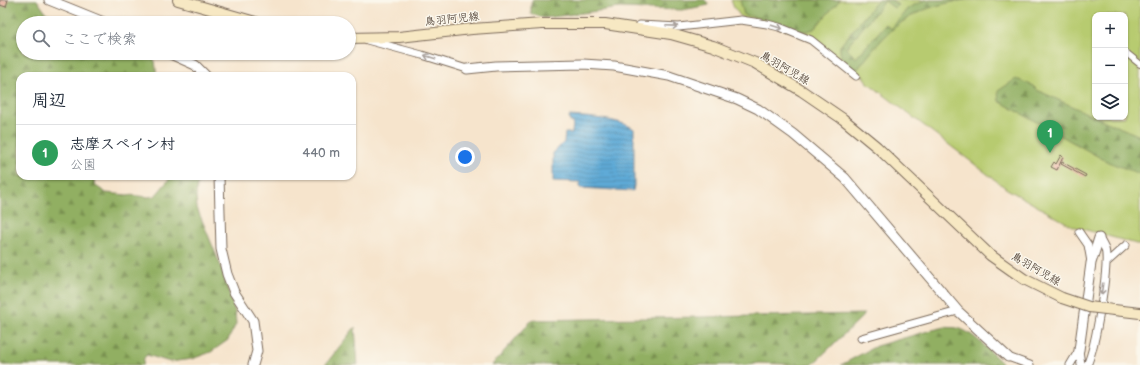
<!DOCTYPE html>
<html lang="ja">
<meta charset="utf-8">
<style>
:root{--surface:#fff;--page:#f2f2f3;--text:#1f2937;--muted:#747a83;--line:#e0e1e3;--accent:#b5179e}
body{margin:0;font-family:"Balsamiq Sans","Klee One",sans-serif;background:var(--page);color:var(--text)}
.controls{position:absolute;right:12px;top:12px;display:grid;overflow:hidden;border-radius:8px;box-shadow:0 1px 3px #0004}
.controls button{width:36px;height:36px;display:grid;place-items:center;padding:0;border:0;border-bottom:1px solid var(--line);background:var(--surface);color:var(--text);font:20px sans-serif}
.you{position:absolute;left:465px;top:157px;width:14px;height:14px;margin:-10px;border:3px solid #fff;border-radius:50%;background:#1a73e8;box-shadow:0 0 0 6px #1a73e833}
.badge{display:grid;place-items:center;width:26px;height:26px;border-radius:50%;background:var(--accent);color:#fff;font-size:13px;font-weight:700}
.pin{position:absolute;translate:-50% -33px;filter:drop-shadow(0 1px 2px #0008)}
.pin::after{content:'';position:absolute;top:21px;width:14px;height:12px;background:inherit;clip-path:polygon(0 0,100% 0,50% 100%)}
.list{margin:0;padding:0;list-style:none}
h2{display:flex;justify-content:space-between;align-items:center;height:52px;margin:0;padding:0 16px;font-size:17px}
h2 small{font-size:13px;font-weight:400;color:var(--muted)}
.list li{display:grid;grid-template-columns:26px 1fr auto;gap:12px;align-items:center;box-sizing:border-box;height:56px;padding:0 16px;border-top:1px solid var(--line)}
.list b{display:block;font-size:15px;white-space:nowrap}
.list p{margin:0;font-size:13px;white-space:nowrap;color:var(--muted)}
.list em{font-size:13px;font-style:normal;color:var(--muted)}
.icon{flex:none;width:22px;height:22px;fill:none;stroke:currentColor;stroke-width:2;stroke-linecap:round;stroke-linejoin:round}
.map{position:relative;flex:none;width:1140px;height:365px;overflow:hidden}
.search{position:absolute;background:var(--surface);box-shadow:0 1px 3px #0004;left:16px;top:16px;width:340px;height:44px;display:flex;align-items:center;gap:10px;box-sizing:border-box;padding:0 14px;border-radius:22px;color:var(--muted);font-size:15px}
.panel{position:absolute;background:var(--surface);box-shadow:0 1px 3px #0004;left:16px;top:72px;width:340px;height:108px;border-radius:12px}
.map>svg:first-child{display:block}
.green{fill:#b7cb6f;stroke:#797a46;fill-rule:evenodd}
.forest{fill:url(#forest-firs);stroke:#666c40}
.water{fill:url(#water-rules);stroke:#4d6a7a}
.building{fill:url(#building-hatch)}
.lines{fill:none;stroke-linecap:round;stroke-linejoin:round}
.pedestrian-casing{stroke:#7c6b5b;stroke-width:8}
.minor-casing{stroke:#7c6b5b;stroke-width:9}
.tertiary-casing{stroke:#7c6b5b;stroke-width:11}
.secondary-casing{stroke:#7c6b5b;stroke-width:12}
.pedestrian{stroke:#fff;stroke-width:5.5}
.minor{stroke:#fff;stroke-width:7}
.tertiary{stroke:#fff;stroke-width:9}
.secondary{stroke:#f7e8c3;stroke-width:10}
.secondary-bridge-casing{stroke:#7c6b5b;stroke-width:12;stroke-linecap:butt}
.secondary-bridge{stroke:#f7e8c3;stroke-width:10}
.oneway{stroke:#a79f9a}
.labels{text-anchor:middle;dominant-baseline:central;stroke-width:3;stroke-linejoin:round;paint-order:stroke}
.street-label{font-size:11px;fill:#3b2a1e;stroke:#fbf7ec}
</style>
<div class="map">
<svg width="1140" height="365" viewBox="0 0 1140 365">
<defs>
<pattern id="forest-firs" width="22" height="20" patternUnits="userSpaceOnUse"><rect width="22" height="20" fill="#91af62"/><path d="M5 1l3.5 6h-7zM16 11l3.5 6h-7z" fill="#788f50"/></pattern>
<pattern id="water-rules" width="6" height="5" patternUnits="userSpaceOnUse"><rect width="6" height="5" fill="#5faad7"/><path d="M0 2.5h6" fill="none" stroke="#508bae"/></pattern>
<pattern id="building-hatch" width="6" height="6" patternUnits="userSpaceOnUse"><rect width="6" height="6" fill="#eaa18f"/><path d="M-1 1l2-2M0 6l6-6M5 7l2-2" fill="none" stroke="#bf8374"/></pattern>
</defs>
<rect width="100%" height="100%" fill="#fbf7ec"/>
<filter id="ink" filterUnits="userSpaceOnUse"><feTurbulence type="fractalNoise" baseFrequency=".025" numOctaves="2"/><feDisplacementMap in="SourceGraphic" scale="8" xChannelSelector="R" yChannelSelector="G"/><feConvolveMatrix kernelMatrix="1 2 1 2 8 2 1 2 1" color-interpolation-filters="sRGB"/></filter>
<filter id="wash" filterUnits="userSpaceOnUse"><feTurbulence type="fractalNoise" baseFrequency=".012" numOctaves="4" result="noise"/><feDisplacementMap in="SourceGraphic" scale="16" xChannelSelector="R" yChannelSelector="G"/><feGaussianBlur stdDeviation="0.9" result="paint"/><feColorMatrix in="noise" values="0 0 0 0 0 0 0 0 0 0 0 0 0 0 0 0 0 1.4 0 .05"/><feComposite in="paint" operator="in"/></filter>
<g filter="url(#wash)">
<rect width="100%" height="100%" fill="#f6e4cc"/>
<path class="green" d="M731 0H1140V245L1072 226 1007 189 867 82 863 76 852 71 811 35 742 18 734 8ZM1095 15H1125V117H1095Z"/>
<path class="forest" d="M0 0H37L46 13 74 23H23V53H148L155 61 157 76H20V176H92L96 186 106 193 149 197 155 196 172 176H204L197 186 196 197 197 208 220 264 235 312 236 324 228 340 211 352 192 359 170 362 147 355 144 358 143 365H3L0 363Z
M532 0H705L709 5 682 10 620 8 544 18 531 14V4Z
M740 0H840L814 29 807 31H798L777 22 744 15Z
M878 0H891L898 5 894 8 885 1 846 48 856 58 886 24 891 29 908 8 925 0H965C943 3 920 9 902 22 884 34 870 54 857 70H852C844 62 839 57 840 46Z
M1016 79 1032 85 1037 90 1095 117 1140 136V174L1108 162 999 101 998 91Z
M865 314 812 365 758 363 749 365H492L532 320Z
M355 327 358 365H325Z
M945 327C949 328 953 327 957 328 973 331 992 354 1004 365H841L876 346 928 331Z"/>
<path class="water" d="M569 116C586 117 621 119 634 129V186L633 191 580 188V182L553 181V153L564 142 565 133H572L573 122H570Z"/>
<g id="blocks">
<path class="building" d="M0 0H8L6 7 0 5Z
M1061 155 1063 157 1057 170 1051 167 1054 162 1056 164Z
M1062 162 1086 175 1085 177 1061 164Z"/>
</g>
</g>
<g filter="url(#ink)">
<use href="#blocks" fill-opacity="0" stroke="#7c6b5b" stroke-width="1"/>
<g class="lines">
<g class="pedestrian-casing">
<path id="pedestrian" d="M1125 52 1140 64"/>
</g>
<g class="minor-casing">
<path id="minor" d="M640 25 679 27 741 20 767 24 779 27 811 40 856 76
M367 40 422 55 467 69
M1079 232 1088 245 1091 262
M1106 263 1126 245
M861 338 958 311
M1079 350 1081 365
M1008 357 1030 365
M1070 365 1079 350
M1087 365C1095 349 1110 264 1105 249 1103 245 1101 241 1099 238"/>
</g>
<g class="tertiary-casing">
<path id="tertiary" d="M49 0 106 23
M168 53 195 65 206 76
M467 69 496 66 583 64 614 66 669 76 737 99 758 109 793 134 845 178 958 311 1008 357
M219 176 221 249 227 274 234 292 253 321 257 351 253 365
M1079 350 1091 263 1099 238"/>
</g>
<g class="secondary-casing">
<path id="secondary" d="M178 0 259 23
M349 38 399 37 472 29 542 24H605L671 34 713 46 755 63 802 91 843 119 877 147 990 255 1024 279 1062 298
M1114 310 1140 313"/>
</g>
<use href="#pedestrian" class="pedestrian"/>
<use href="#minor" class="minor"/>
<use href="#tertiary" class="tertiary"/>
<use href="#secondary" class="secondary"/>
<g class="secondary-bridge-casing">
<path id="secondary-bridge" d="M1062 298 1089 307 1114 310"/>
</g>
<use href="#secondary-bridge" class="secondary-bridge"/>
</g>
<defs><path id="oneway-shaft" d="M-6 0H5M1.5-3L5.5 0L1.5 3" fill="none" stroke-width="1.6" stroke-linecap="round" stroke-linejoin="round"/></defs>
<g class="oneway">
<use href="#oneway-shaft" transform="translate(672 26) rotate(2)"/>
<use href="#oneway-shaft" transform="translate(777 27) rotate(18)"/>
<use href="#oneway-shaft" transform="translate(430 57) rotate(-162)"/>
<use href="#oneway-shaft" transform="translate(1102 289) rotate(98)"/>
</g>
</g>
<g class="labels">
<g class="street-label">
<text transform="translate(452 19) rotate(-6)">鳥羽阿児線</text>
<text transform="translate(785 68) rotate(30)">鳥羽阿児線</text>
<text transform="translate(1036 269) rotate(30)">鳥羽阿児線</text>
</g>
</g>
</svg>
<div class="controls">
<button>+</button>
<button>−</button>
<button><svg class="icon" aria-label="layers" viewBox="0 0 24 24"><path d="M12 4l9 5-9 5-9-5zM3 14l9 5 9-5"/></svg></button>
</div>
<div class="you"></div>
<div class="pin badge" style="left:1050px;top:153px;background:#2e9e5b">1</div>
<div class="search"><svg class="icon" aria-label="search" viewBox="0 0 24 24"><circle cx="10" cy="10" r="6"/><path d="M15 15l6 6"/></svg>ここで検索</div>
<section class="panel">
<h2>周辺<small></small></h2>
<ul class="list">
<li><span class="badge" style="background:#2e9e5b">1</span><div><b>志摩スペイン村</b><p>公園</p></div><em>440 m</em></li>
</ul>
</section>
</div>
